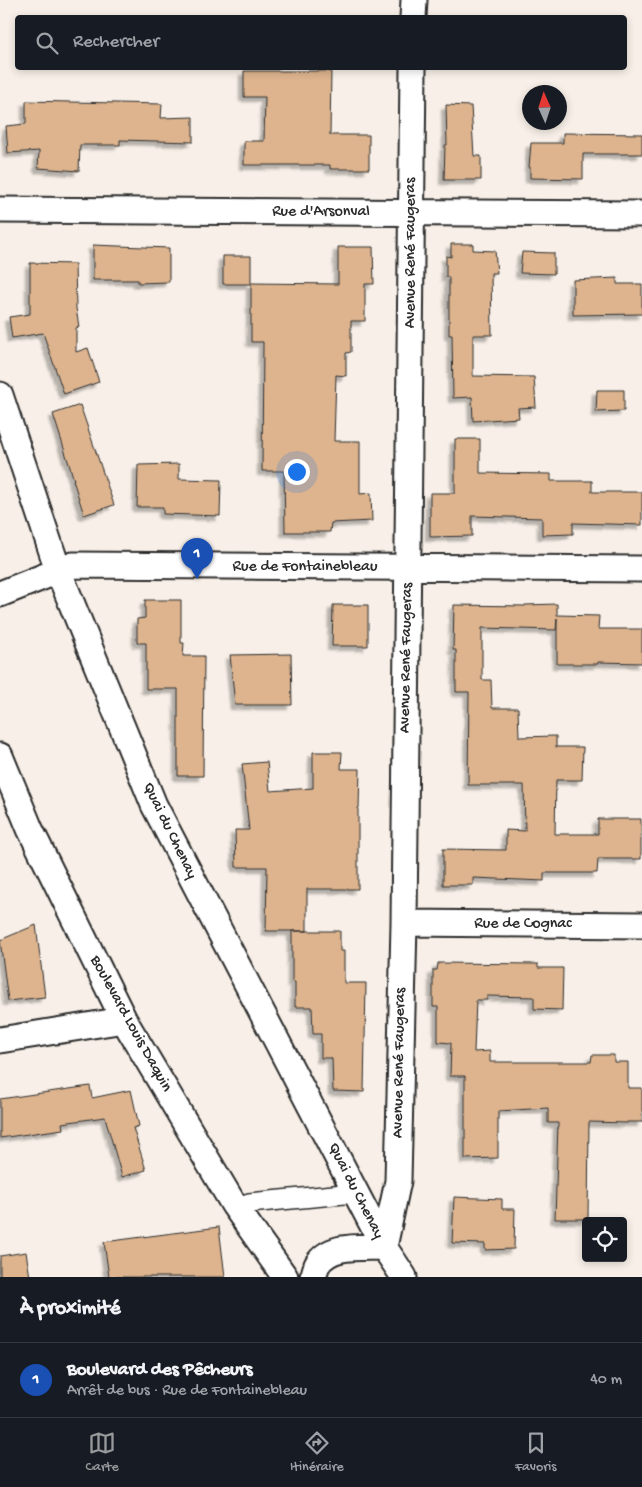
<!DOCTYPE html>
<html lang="fr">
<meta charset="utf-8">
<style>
:root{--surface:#171b24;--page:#20242c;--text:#f1f3f6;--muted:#9ea1a6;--line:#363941;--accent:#98999b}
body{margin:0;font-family:"Gochi Hand",sans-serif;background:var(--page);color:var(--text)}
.controls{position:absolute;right:15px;bottom:15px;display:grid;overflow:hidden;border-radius:5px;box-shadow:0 2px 8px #0003}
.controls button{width:45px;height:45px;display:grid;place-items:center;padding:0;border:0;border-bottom:1px solid var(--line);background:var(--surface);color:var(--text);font:25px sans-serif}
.compass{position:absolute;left:522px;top:85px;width:45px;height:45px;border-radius:50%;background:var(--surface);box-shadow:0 2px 8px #0003;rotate:357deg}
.you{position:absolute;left:296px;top:471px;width:18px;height:18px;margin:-12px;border:4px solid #fff;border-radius:50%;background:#1a73e8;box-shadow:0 0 0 8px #1a73e833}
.badge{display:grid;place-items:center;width:32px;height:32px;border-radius:50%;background:var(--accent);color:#fff;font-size:16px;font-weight:700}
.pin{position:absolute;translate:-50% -41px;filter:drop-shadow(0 1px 2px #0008)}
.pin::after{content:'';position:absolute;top:26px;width:18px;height:15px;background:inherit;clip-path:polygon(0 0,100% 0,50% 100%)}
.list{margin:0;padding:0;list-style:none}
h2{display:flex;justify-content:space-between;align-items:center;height:65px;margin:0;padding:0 20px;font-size:21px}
h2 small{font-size:16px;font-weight:400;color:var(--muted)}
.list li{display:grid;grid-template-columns:32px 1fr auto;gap:15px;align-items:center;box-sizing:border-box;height:75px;padding:0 20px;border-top:1px solid var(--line)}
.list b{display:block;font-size:19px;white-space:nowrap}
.list p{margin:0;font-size:16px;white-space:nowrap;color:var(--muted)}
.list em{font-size:16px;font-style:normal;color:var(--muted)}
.icon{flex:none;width:28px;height:28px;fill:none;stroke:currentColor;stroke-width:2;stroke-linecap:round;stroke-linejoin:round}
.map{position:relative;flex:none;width:642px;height:1277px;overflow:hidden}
.search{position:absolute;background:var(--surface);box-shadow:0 2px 8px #0003;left:15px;right:15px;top:15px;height:55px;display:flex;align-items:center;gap:12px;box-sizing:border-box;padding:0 18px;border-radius:5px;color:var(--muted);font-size:19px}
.sheet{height:140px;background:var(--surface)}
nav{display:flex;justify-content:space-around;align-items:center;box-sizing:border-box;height:70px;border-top:1px solid var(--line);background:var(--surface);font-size:14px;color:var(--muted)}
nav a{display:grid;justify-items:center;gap:2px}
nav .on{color:var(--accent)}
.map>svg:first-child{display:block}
.building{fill:#ddb48e;stroke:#2b2b2b;filter:url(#shadow)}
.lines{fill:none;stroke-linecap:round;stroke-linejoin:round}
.pedestrian-casing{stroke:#2b2b2b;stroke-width:22}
.minor-casing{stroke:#2b2b2b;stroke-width:29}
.pedestrian{stroke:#fff;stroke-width:19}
.minor{stroke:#fff;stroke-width:25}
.labels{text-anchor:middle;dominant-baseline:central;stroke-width:5;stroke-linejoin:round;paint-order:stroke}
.street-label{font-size:16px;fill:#2b2b2b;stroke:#fff}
</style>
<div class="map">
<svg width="642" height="1277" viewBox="0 0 642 1277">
<defs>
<filter id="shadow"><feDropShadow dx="-4.5" dy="4.5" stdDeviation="1" flood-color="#0004"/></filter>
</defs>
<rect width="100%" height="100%" fill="#f8f0e8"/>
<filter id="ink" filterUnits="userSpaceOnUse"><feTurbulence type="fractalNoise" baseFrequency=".02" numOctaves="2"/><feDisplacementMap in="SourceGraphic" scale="10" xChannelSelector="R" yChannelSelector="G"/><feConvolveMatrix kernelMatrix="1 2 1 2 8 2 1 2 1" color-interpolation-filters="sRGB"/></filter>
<g filter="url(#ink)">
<path class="building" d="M244 71H331L330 135H369V169H330V165H244V141H264L265 97H244Z
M26 101 162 104 161 118 193 117V142L120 140V145H80L79 171 38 168 39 151 8 153 6 126 26 124Z
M446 105 471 106 474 156H481V180H444L445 145H447Z
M563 133 642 134V154H583V179L530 178V167H529L531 143H563Z
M451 244H473V250L495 251 497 273H491L492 335H473V376L534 377 536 407 518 408 519 418 473 421 472 397 453 398 452 335H449V277H446V256L451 257Z
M93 245 169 248V282L138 283V280H93Z
M338 247H373L374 284H365V321H351V352L346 353V376L336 375 334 441H360V494L371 493 372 521 331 523 330 532H285L284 471H262L263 342H251V284H223V256H251V283L338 284Z
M522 252 554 253V274L520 273Z
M30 263 75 264 76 308 79 327 76 328V352L88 348 99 382 64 394 43 333 12 338 9 317 30 314Z
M617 278V284H642V314L573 315V280Z
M597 390H624V411L596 412Z
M80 405 114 505 84 515 73 480H74L53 414Z
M455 439H480V473L551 474V481H592V492H642V525L573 523V534L542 535V518L472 516V536L430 537V493H455Z
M179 464V479L221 480 220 516 163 514V507H137L138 465Z
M145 600H181V643H184L183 656H204L203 776H178V689H146V643H137V619L145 618Z
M557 604V615L599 616 598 629H642V663L598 662V664H557V618L556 630 482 628V680H491L492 708H518L519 737 556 736V747H583L582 780H556L555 834H598V819H641V859H598L597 873H544V881L473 878V885H443V849L506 850V830L525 831 524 785H468L469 692H456V650H453L454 605 525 606V605Z
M333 605H368V646H332Z
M291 654 292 705H235L230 655Z
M313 752H342L341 769H360L359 808H358V889H307V931H266L267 867H236L235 830H249L242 764 267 762 270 791 313 788Z
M36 925 45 997 8 1001 0 940Z
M292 931H340V951H344V983H366L364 1092 333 1091 332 1058H321V1034H313L312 1007H295V982H292Z
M438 963 538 964V968H563L562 1010 534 1009V997L487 996V1000H476L474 1052 490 1051V1062H591L592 1055H614V1062H628V1088H642V1122H627V1123L589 1122 588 1219H555L558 1123H548V1108L498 1111V1158L465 1159V1076H450L451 1043 438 1042V1007H433V970H437Z
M90 1086 92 1098 131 1090 139 1126 133 1128 146 1170 122 1177 105 1117 62 1123 63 1129 0 1138V1099Z
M454 1197 502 1199V1209H515L514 1249 485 1250V1244L452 1243Z
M219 1227 225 1277H109L104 1242Z
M26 1252 30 1277H0V1256Z"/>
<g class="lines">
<g class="pedestrian-casing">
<path id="pedestrian" d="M249 1203 355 1193"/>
</g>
<g class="minor-casing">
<path id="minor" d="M413 18 414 0
M0 210 642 214
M0 395 58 570 154 805 384 1247 404 1277
M0 594 73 565 642 569
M0 756 30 829 124 1020 234 1205 285 1277
M404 923 642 925
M0 1040 124 1020
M384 1247 398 1181 404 923 413 68
M313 1277C315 1273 315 1269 317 1265 330 1243 361 1248 384 1247"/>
</g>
<use href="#pedestrian" class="pedestrian"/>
<use href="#minor" class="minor"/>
</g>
</g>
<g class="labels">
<g class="street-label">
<text x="321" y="212">Rue d'Arsonval</text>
<text transform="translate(411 253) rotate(-90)">Avenue René Faugeras</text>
<text x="305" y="567">Rue de Fontainebleau</text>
<text transform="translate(407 658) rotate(-89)">Avenue René Faugeras</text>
<text transform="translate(169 831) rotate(64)">Quai du Chenay</text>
<text x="523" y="924">Rue de Cognac</text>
<text transform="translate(130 1024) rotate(61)">Boulevard Louis Daquin</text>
<text transform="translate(400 1063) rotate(-89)">Avenue René Faugeras</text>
<text transform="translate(355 1191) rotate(63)">Quai du Chenay</text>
</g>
</g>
</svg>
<div class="controls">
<button><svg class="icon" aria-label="locate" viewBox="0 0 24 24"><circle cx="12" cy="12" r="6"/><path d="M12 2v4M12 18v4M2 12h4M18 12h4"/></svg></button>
</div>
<svg class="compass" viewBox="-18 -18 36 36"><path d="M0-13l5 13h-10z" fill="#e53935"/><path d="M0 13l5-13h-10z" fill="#9ea1a6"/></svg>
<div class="you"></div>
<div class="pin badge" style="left:197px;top:579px;background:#1a4fb4">1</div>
<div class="search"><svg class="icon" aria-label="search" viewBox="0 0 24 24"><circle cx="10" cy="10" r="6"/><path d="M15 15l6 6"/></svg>Rechercher</div>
</div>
<section class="sheet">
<h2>À proximité<small></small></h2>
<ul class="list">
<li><span class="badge" style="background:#1a4fb4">1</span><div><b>Boulevard des Pêcheurs</b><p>Arrêt de bus · Rue de Fontainebleau</p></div><em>40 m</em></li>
</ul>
</section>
<nav>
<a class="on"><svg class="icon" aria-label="map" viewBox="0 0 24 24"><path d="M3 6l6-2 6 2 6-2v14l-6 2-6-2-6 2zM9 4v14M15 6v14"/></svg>Carte</a>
<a><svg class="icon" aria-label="directions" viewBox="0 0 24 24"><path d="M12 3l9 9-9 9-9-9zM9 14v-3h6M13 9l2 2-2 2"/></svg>Itinéraire</a>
<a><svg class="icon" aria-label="saved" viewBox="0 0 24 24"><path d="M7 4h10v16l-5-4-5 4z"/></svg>Favoris</a>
</nav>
